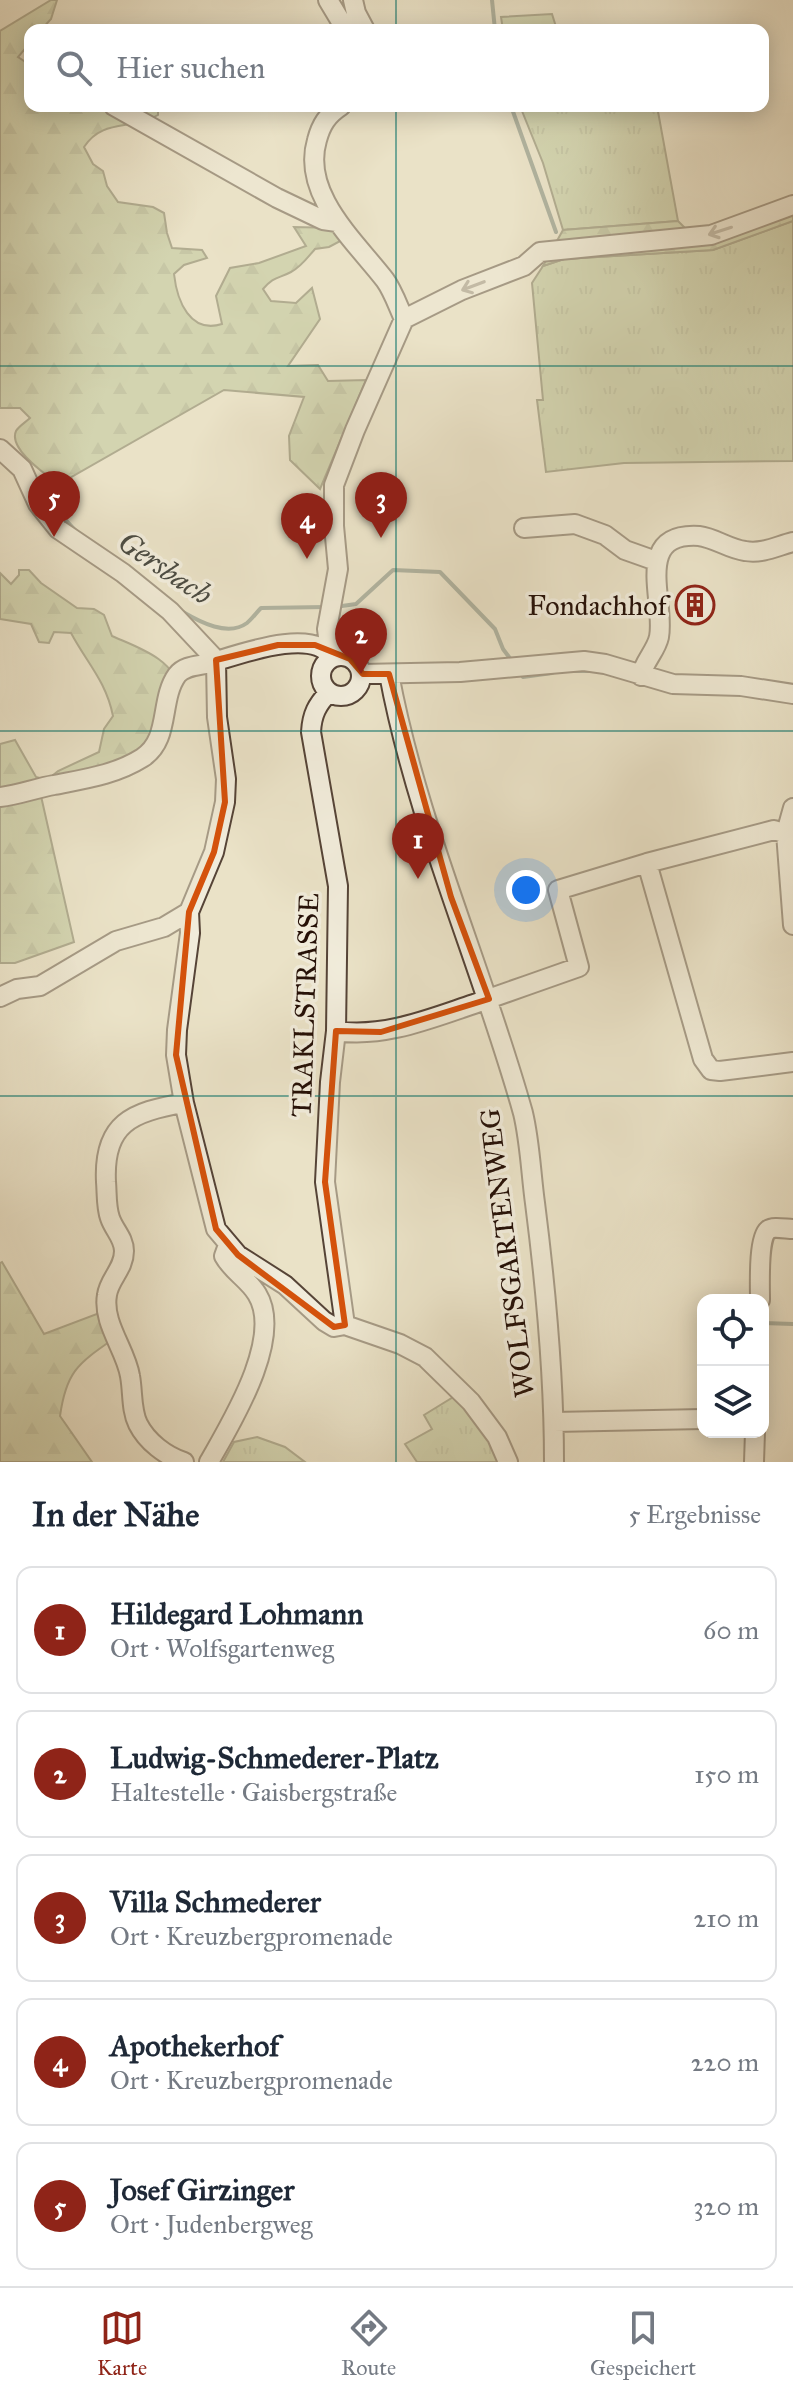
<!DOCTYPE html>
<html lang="de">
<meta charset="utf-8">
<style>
:root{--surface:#fff;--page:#f6f6f7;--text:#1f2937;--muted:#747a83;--line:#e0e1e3;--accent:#8f2418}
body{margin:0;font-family:"IM FELL Great Primer",serif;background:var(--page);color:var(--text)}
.controls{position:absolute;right:24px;bottom:24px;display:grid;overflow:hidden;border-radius:16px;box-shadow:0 4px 20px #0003}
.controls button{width:72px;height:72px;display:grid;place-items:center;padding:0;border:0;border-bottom:2px solid var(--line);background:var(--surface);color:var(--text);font:40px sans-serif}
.you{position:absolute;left:526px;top:890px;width:28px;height:28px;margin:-20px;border:6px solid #fff;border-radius:50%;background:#1a73e8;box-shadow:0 0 0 12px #1a73e833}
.badge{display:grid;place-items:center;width:52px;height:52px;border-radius:50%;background:var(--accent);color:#fff;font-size:26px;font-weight:700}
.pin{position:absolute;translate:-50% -66px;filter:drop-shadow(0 2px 4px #0008)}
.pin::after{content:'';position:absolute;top:42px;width:28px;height:24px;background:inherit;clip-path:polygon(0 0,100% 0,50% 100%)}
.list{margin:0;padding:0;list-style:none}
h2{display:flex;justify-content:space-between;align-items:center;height:104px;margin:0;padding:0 32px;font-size:34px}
h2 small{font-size:26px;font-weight:400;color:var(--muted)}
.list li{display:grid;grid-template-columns:52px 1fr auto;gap:24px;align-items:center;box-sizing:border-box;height:128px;margin:0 16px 16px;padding:0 16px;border:2px solid var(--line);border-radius:16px}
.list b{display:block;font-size:30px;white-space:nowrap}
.list p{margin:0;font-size:26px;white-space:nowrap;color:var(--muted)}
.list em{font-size:26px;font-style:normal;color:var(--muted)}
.icon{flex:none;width:44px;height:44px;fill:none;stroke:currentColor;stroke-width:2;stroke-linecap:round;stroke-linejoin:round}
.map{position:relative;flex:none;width:793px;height:1462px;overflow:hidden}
.search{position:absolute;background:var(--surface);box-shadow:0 4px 20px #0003;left:24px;right:24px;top:24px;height:88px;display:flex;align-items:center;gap:20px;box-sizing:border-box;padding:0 28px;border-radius:16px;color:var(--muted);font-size:30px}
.sheet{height:824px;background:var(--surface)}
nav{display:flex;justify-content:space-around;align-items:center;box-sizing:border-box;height:112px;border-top:2px solid var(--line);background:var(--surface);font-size:22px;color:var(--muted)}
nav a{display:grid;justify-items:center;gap:4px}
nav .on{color:var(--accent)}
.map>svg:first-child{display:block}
.grass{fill:url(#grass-tufts);stroke:#6e6a4e;stroke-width:2}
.forest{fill:url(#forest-firs);stroke:#6e6a4e;stroke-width:2}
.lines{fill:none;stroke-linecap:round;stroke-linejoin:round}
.stream{stroke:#6a786e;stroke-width:4}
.minor-casing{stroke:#564437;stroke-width:22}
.minor{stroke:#f1ecdb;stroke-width:18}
.oneway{stroke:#95897c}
.marked{fill:none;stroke:#d4520c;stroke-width:6;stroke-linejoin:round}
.grid{fill:none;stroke:#0f766e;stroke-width:2;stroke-opacity:0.55}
.labels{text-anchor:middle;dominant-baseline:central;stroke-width:7;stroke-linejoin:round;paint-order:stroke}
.poi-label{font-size:28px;fill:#251007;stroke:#f1ecdb;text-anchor:end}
.street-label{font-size:28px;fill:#251007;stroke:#f1ecdb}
.water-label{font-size:30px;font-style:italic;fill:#4d4d43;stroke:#f1ecdb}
</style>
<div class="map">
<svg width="793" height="1462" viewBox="0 0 793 1462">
<defs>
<pattern id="grass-tufts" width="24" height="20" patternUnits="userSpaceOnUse" patternTransform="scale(2)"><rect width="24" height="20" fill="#b8c394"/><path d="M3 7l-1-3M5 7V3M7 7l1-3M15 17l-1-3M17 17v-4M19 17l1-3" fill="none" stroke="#9ea67e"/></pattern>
<pattern id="forest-firs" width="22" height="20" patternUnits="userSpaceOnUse" patternTransform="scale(2)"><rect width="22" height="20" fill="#b8c394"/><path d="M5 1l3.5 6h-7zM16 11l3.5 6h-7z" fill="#9ea67e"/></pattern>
</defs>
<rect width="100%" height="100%" fill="#eae2c7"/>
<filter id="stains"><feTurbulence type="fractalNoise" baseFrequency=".0025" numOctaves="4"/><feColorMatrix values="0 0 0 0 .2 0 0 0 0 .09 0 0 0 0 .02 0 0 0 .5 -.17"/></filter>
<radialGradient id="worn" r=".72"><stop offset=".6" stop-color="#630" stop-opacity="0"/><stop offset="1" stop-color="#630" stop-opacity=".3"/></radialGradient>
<path class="grass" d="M552 14 557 30H503L501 17Z
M520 106H657L678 221 563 230 543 163Z
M793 221V461L624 463 546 472 537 400H543L532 283 543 266 564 259 713 250Z
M455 1396 466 1406 504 1462H417L405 1444 432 1429 424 1415Z
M257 1437 285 1447 305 1462H223L234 1442Z"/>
<path class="forest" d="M51 0H57L51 19 41 30H30V43L18 57 30 65V106H158V115C131 131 103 118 84 147L93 164 103 171 107 186 118 202 153 207 164 213 167 233 172 248 202 250 207 258 184 265 174 274C177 301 190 334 222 324L216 296 230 268 259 263 306 246 294 227 338 228 344 239 329 247 315 249C308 257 301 267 291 272 278 279 274 276 263 289L271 301 296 303 312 288 320 319 288 366 318 365 328 381 366 380 320 489 290 460 289 436 304 397 224 390 59 484C46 475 8 449 16 431 19 426 26 422 30 418L20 408H0V31Z
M793 195V221L713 250 564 259 543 266 563 230 678 221 686 229 719 226Z
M19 570H29L41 583 77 608 94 609 104 615 112 636C134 646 179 660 177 691 176 709 166 730 160 747L41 796 74 942 15 963H0V744L15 740 36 777 47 780 58 771 99 752 104 729 113 716C106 681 87 663 71 633L54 632 49 643 39 642 31 624 0 619V573L11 584 19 575Z
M2 1262 44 1334 102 1312 112 1340C77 1364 66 1373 60 1416L92 1462H0V1263Z"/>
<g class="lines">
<path class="stream" d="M492 0 495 30
M511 106 556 232
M42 495 77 532
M335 607 356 604 393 570 440 572 495 629 503 649 512 661
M183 612C200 622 228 637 247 623 252 619 256 613 261 608L326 607
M569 671H592
M520 672 523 677 552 673
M763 1323 793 1324"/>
<g class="minor-casing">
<path id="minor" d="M328 0 346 30
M353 0 356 13 365 30
M114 106 277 198 323 220 337 222
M404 319 462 290 524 266 540 252 711 235 793 205
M0 449 22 469 38 504 58 529 123 573 170 611 216 660
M524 528 575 524 605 535 625 550 656 561
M338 656 329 644 327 629 338 569 334 526V485L355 430 404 319C398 306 393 291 385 280 355 241 301 194 317 140 321 125 327 115 341 106
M321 676a20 20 0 1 1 40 0a20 20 0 1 1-40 0Z
M216 660 217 717 226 779 225 802 214 852 189 912 190 933 177 1030 176 1055 184 1103 216 1229 238 1255 285 1285 324 1321 334 1327 345 1325 400 1344 425 1357 471 1402 497 1437 508 1462
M361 674 460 672 584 661 605 664 673 684 741 686 793 694
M389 674C417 824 482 966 523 1113 530 1142 531 1174 535 1203 546 1289 554 1375 554 1462
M641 676C644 661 656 651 659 637 666 602 632 532 699 536 715 538 729 549 745 551 763 554 777 546 793 542
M329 692C317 705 312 714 311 732L338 886 336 1031 330 1082 325 1182 345 1325
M0 797C19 795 36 788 54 785 84 779 115 775 142 758 171 740 159 700 177 675 185 665 199 666 210 663 238 655 314 626 332 658
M793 808 786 833 793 925
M647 863 703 1059 711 1070 720 1071 793 1062
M0 997 17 989 40 986 116 941 164 927 189 912
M336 1031C384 1038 429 1019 474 1004 509 992 544 979 579 967L558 890 647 863 774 830 793 836
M184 1103C132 1112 103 1123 106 1182 107 1193 106 1207 110 1218 114 1230 124 1238 124 1251 124 1269 109 1279 107 1295 102 1323 126 1350 130 1376 133 1392 131 1410 138 1424 147 1442 166 1456 184 1462
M760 1300C760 1286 758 1238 768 1230 773 1226 786 1229 793 1229
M554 1422 703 1419
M209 1462C231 1423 284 1338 257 1294 248 1279 232 1271 224 1256L228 1245
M754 1462 755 1432"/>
</g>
<use href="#minor" class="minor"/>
</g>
<defs><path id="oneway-shaft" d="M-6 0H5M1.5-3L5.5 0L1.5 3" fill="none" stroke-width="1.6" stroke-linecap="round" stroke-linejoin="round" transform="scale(2)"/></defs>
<g class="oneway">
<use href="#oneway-shaft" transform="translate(720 231) rotate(162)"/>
<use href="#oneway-shaft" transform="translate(473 286) rotate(159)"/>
</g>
<path d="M0 0H793V1462H0ZM278 645H315L350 659 363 674H389L451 897 489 999 381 1032 336 1031 325 1182 345 1325 334 1327 238 1255 216 1229 176 1055 189 912 214 852 225 802 216 660Z" fill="#eae2c7" fill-opacity=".55" fill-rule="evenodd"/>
<path class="marked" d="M278 645H315L350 659 363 674H389L451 897 489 999 381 1032 336 1031 325 1182 345 1325 334 1327 238 1255 216 1229 176 1055 189 912 214 852 225 802 216 660Z"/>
<path class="grid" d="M396 0V30M396 106V1462M0 366H793M0 731H793M0 1096H793"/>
<defs>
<g id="building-ring" transform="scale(2)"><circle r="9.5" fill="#f1ecdb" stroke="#8f2418" stroke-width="1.5"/><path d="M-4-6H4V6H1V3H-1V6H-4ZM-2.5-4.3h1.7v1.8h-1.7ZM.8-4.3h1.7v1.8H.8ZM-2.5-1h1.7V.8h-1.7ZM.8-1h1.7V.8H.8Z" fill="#8f2418"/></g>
</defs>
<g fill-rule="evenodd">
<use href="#building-ring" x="695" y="605"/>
</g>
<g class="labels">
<g class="poi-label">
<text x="667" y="605">Fondachhof</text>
</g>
<g class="street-label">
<text transform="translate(305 1005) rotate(-88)">TRAKLSTRASSE</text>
<text transform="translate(507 1253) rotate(-97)">WOLFSGARTENWEG</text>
</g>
<g class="water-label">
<text transform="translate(165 568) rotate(34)">Gersbach</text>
</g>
</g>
<rect width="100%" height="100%" filter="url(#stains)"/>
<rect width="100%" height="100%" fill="url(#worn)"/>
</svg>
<div class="controls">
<button><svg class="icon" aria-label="locate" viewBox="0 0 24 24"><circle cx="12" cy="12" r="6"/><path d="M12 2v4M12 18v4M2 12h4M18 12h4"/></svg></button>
<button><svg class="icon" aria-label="layers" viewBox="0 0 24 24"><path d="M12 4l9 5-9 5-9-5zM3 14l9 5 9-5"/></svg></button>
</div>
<div class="you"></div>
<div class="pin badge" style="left:418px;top:879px">1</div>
<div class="pin badge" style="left:361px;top:674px">2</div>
<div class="pin badge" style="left:381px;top:538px">3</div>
<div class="pin badge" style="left:307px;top:559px">4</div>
<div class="pin badge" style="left:54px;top:537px">5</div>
<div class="search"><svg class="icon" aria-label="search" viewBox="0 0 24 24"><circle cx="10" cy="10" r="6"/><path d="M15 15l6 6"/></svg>Hier suchen</div>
</div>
<section class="sheet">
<h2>In der Nähe<small>5 Ergebnisse</small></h2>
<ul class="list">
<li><span class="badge">1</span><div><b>Hildegard Lohmann</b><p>Ort · Wolfsgartenweg</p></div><em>60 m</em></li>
<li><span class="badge">2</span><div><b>Ludwig-Schmederer-Platz</b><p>Haltestelle · Gaisbergstraße</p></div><em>150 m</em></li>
<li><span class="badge">3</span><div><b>Villa Schmederer</b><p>Ort · Kreuzbergpromenade</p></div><em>210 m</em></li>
<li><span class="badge">4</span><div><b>Apothekerhof</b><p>Ort · Kreuzbergpromenade</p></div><em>220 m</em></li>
<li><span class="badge">5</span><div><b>Josef Girzinger</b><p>Ort · Judenbergweg</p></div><em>320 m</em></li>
</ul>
</section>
<nav>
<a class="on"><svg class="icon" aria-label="map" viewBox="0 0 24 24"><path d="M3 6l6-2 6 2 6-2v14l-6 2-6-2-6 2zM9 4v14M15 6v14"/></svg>Karte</a>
<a><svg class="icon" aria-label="directions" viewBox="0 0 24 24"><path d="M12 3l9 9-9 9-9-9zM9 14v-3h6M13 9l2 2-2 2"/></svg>Route</a>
<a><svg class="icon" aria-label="saved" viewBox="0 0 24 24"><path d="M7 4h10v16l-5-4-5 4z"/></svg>Gespeichert</a>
</nav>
